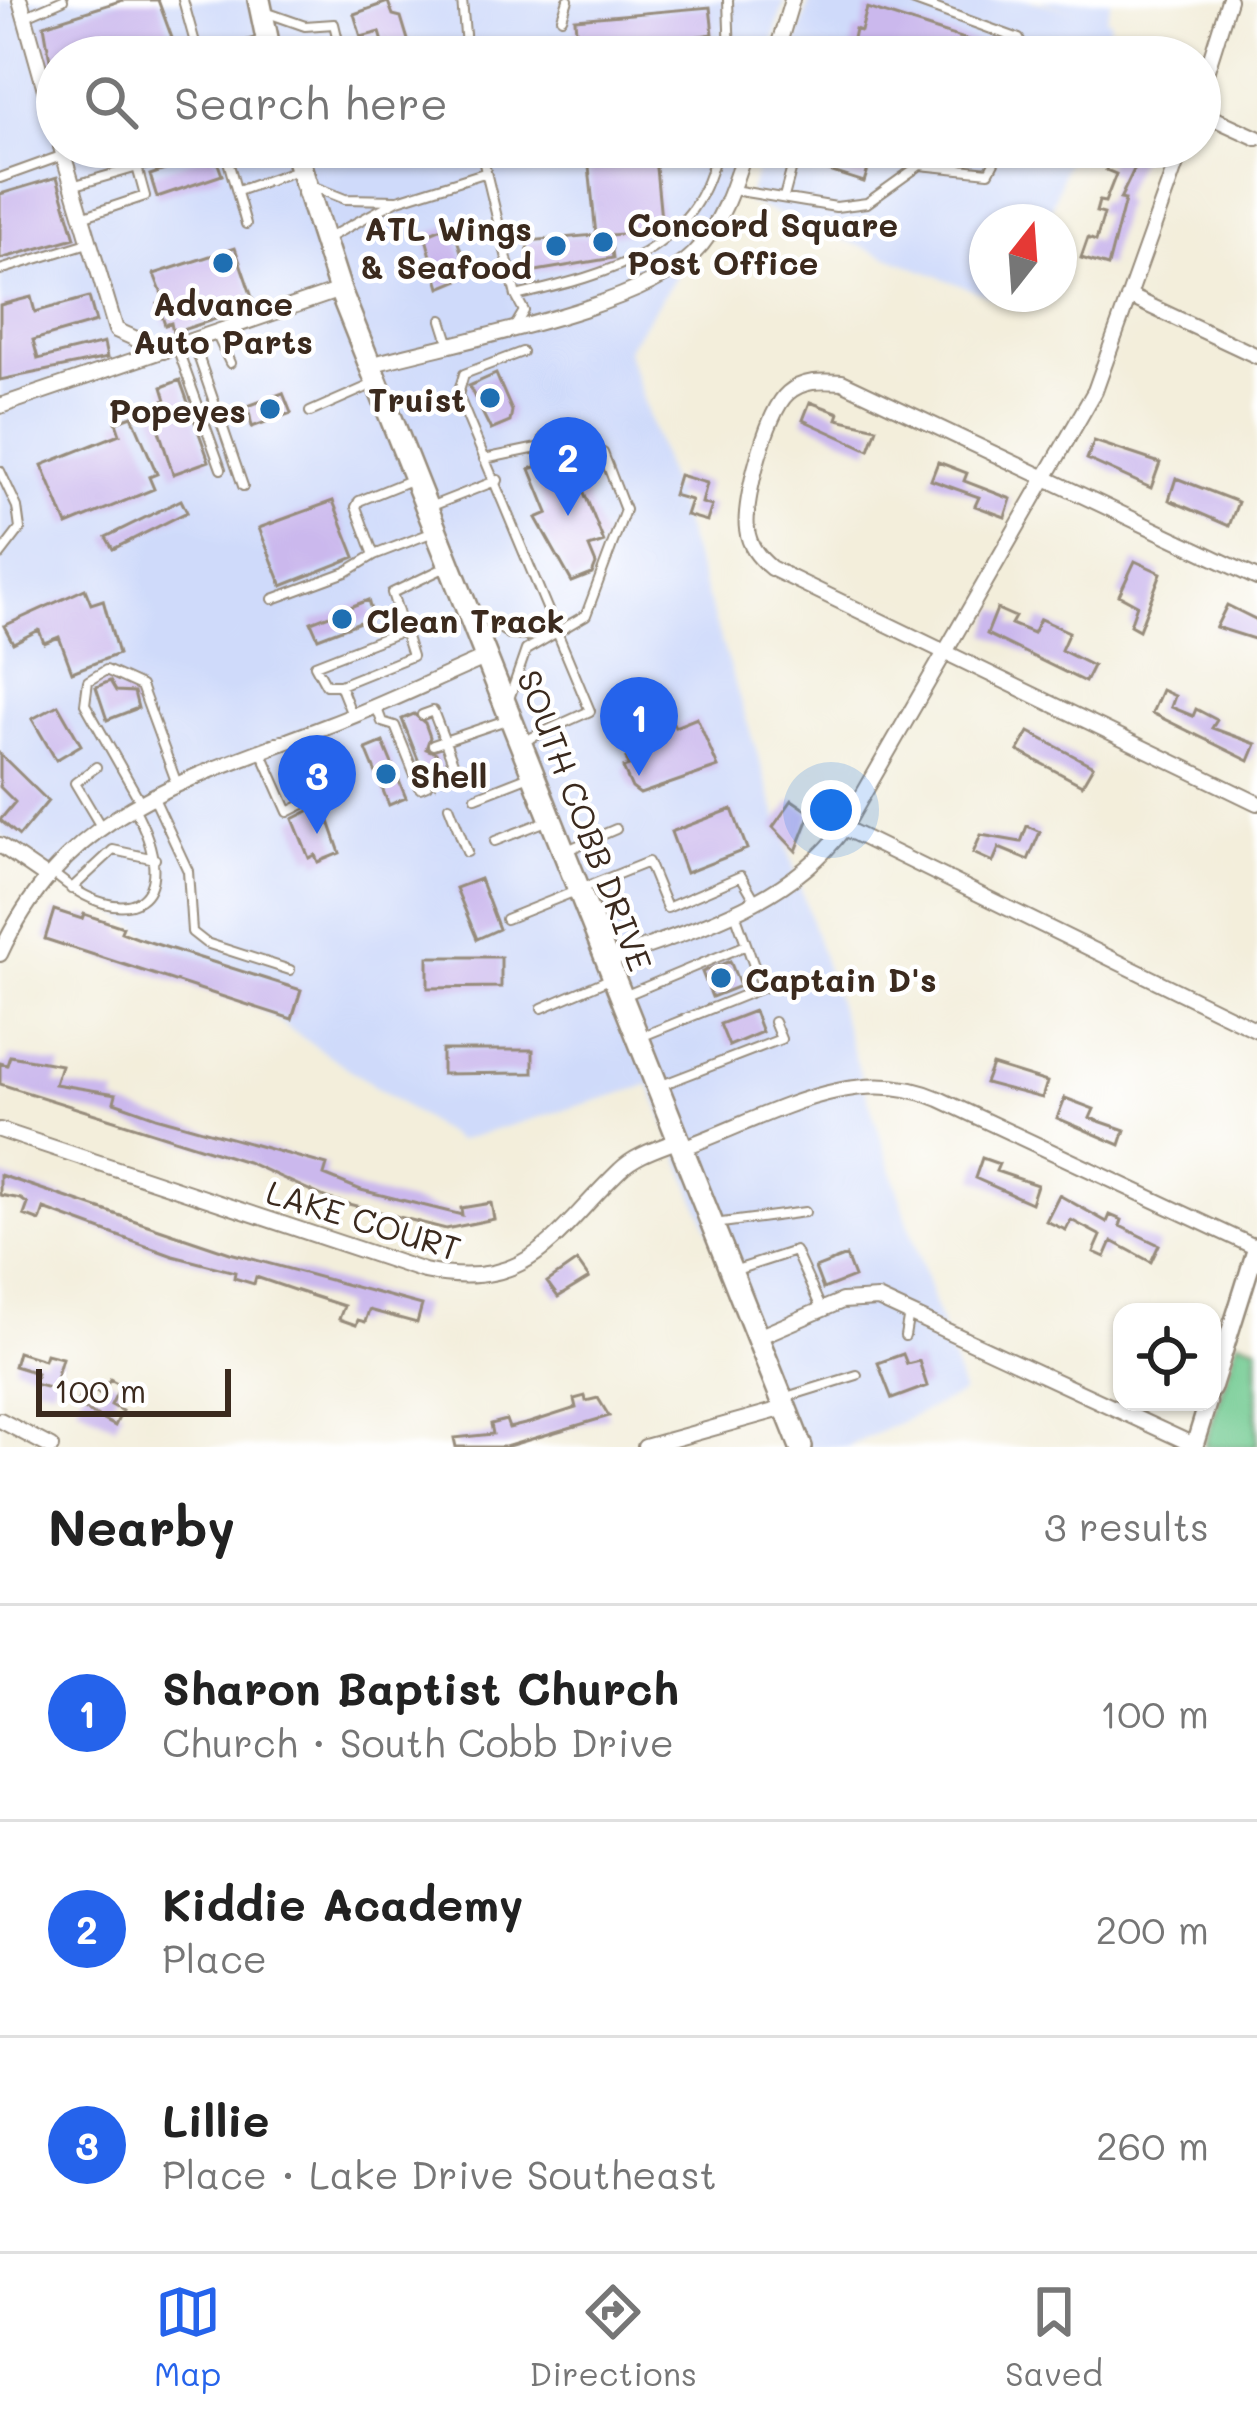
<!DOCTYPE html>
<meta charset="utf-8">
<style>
:root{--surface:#fff;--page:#f2f2f2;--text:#222;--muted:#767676;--line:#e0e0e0;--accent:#2563eb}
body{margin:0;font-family:Mali,sans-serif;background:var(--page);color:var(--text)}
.controls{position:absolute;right:36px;bottom:36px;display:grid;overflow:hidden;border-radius:24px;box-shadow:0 3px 9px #0004}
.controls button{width:108px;height:108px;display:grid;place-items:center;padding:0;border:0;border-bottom:3px solid var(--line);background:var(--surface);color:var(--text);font:60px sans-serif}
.compass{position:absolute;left:969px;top:204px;width:108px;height:108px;border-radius:50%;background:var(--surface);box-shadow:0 3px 9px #0004;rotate:17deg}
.scale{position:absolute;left:36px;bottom:30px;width:195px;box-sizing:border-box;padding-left:12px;border:6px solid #3b2a1e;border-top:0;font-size:33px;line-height:42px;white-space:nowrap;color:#3b2a1e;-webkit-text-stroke:9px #fff;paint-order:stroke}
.you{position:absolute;left:831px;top:810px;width:42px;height:42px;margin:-30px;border:9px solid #fff;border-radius:50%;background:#1a73e8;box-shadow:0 0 0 18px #1a73e833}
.badge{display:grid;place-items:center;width:78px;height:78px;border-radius:50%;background:var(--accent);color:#fff;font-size:39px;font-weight:700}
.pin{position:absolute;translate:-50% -99px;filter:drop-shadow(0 3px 6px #0008)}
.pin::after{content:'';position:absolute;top:63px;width:42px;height:36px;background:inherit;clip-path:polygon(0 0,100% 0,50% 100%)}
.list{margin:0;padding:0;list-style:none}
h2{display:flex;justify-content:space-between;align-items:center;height:156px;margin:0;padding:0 48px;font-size:51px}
h2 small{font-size:39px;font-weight:400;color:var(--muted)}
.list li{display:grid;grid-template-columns:78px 1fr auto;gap:36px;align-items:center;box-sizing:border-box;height:216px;padding:0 48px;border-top:3px solid var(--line)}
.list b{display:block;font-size:45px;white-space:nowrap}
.list p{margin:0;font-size:39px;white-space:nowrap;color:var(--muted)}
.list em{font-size:39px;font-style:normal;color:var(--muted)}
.icon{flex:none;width:66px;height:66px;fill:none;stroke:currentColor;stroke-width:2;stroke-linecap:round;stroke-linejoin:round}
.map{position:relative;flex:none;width:1257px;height:1447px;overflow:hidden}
.search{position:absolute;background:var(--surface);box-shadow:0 3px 9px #0004;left:36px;right:36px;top:36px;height:132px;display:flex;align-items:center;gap:30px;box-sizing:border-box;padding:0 42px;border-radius:66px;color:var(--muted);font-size:45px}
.sheet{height:804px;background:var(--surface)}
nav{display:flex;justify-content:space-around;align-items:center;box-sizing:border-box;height:168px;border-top:3px solid var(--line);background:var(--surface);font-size:33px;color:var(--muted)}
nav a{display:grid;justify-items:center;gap:6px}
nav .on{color:var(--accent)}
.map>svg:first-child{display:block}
.built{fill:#cfdafa}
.green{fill:#71ca91;stroke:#567a58;stroke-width:3}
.building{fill:#cbb8ed}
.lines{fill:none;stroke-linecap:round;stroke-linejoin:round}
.service-casing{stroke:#978c7c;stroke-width:12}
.minor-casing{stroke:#978c7c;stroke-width:18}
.tertiary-casing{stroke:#978c7c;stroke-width:21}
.primary-casing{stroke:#978c7c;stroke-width:26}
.service{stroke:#fff;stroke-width:8}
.minor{stroke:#fff;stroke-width:14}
.tertiary{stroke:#fff;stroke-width:16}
.primary{stroke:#fff;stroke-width:21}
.poi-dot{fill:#1f6fb2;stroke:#fff;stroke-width:4.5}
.labels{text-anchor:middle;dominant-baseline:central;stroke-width:9;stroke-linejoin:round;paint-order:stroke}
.poi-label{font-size:33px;font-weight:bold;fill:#3b2a1e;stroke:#fff;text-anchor:start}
.street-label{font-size:33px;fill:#3b2a1e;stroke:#fff}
</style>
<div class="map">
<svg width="1257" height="1447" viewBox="0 0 1257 1447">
<rect width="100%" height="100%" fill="#fff"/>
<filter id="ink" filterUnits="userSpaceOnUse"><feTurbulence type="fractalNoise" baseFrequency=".00833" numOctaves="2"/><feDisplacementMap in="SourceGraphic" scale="24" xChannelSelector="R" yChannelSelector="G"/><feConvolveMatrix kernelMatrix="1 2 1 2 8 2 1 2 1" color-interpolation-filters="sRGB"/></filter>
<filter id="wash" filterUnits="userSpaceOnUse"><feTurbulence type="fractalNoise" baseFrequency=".004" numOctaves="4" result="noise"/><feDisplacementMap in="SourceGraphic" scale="48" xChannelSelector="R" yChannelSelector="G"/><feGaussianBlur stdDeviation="2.7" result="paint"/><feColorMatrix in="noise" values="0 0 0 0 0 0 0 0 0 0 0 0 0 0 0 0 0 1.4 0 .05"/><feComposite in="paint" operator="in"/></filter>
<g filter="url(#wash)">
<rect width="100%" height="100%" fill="#f3eedb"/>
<path class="built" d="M0 0H785L768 57H57V147H741L725 203 627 349 963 1393 847 1447H795L650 1085 457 1141 0 835Z
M810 0H1028L1077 12 1038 0H1111L1106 19 1111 21 1100 57H792Z
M764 147H1071L1047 222H987V294H1024L1019 308 747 202Z"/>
<path class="green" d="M1238 1340 1257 1346V1447H1204Z"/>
<g id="blocks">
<path class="building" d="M123 0H158L179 57H57V71L52 72 44 25Z
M388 2 393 15 401 17 408 40 387 56 380 32 361 37 354 14Z
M710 7 713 34 692 37 694 57H578L575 19Z
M867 8 993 48 990 57H849L855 29 861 31Z
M587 147H654L662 230 610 235 613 258 530 272 527 241 596 235Z
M830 147H875L864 182 823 169Z
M1123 147 1142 153 1120 199 1125 200 1108 266 1081 258 1088 238 1096 241 1104 214 1096 212 1099 201 1105 202 1116 174 1106 170 1113 149Z
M214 153 222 175 157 197 150 175Z
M57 177 75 238 0 259V194Z
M452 224 469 276 440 288 425 235Z
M235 248 255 306 173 333 171 323 165 325 158 304 165 302 154 274Z
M31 297 35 312 89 297 96 322 33 340 38 359 104 343 107 358 0 380V305Z
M496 374 512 411 510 422 491 430 469 386Z
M180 380 209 461 173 474 151 406 166 400 162 387Z
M283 393 291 413 252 427 248 406Z
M810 402 839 413 837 419 877 428 869 450 803 420Z
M132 416 157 474 149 477 154 489 67 525 42 465 120 434 116 422Z
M1094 441 1160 463 1151 488 1087 459Z
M569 455 604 542 589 547 596 564 592 574 572 582 536 518 548 513 530 469Z
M938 462 967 473 964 481 1011 499 1005 517 975 506 979 497 931 480Z
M679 475 707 483 702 503 712 506 707 521 686 515 691 500 673 495Z
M1176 478 1238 502 1229 526 1169 500Z
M181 500 187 512 113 549 106 537Z
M333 501 355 557 282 586 259 528Z
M1135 561 1161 573 1139 630 1130 625 1137 605 1119 595Z
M85 589 91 604 103 600 118 654 72 672 59 637 44 643 39 630 13 643 4 626Z
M368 600 373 617 318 638 311 622Z
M1227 605 1257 620V640L1216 627Z
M997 609 1015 617 1011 624 1033 633 1040 619 1069 632 1061 650 1093 666 1085 682 987 634Z
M110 681 116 691 134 692 138 708 107 720 96 687Z
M1162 690 1175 696 1171 707 1193 716 1196 709 1217 720 1212 728 1256 744 1249 761 1152 713Z
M58 705 81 745 56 760 32 719Z
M414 714 425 723 430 737 426 749 436 753 442 770 435 786 425 777 402 719Z
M697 718 718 767 640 794 632 788 623 768 629 766 626 758 658 744 651 727 671 719 675 727Z
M1029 732 1093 766 1082 785 1018 751Z
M383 742 406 798 389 805 366 749Z
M0 754 48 801 19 836 0 820 15 802 0 787Z
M792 800 811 813 796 851 773 827Z
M323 804 340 853 318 862 315 855 309 858 293 819Z
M732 809 747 849 686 873 671 832Z
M1027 826 1040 832 1028 860 999 848 993 862 973 853 981 835 1021 842Z
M480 879 499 929 477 939 456 888Z
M54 910 82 919 84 914 123 927 121 932 137 938 301 990 292 1019 45 939Z
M428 957H501V987L428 988Z
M730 961 740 986 712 997 702 972Z
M754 1011 762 1032 729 1046 720 1024Z
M442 1050H533V1073L442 1074Z
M10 1056 61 1065 55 1084 116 1094 114 1102 156 1117 327 1165 324 1175 361 1190 462 1215 461 1208 491 1203 494 1219 446 1229 329 1199 247 1162 0 1084V1063L7 1065Z
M992 1065 1047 1082 1042 1098 985 1083Z
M1065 1098 1094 1109 1090 1118 1125 1130 1120 1145 1057 1118Z
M982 1158 999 1164 996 1171 1037 1185 1031 1203 975 1178Z
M0 1175 230 1253 422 1305 417 1323 369 1310 365 1322 358 1320 356 1325 339 1319 344 1306 294 1290 256 1277 254 1284 234 1278 235 1272 173 1256 44 1209 40 1221 24 1215 28 1204 21 1199 0 1195Z
M1059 1195 1107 1222 1110 1215 1122 1220 1120 1226 1159 1245 1151 1262 1112 1241 1105 1257 1094 1252 1101 1236 1071 1220 1066 1230 1046 1221Z
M846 1256 854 1277 823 1289 815 1268Z
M577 1261 589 1278 558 1297 547 1282Z
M18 1352 44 1360 46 1354 62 1358 53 1389 34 1384 37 1373 14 1366Z
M903 1354 907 1364 919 1361 927 1386 892 1399 878 1363Z
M110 1379 121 1385 111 1405 122 1411 115 1426 76 1405 85 1387 102 1395Z
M585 1396 586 1401 598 1398 609 1416 505 1447H456L454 1438 493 1434 491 1424 506 1420 509 1428 529 1423 576 1408 574 1399Z"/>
</g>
</g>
<g filter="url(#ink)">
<use href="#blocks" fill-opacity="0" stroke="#978c7c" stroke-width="3"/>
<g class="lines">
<g class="service-casing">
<path id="service" d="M183 0 199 57
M462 0 467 57
M728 0 730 57
M912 0 1019 39 1028 57
M268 13 305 26 334 24 342 57
M26 16 63 0
M562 18 568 0
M207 57 263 40
M224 147 246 224
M480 147 516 296
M0 178 86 147
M72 186 207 147
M312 186 345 199 397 200
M733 190 836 207 867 203 920 165 989 172 1002 147
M238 191 300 169
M784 197 795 156
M82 217 145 196 137 167
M326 239 398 200 484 173
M0 270 88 243
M442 320 449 342
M515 326 524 311 516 296C608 274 698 253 717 147
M216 333 230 363
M193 341 243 486
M177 347 221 469
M522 352 464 374 458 395 590 711 522 742
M310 412 376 383
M484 459 542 447 544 437 552 433 562 448 588 445 603 453 625 510 586 615 526 650 509 699
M0 471 17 507 20 529 0 555
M413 479 359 501 356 507 374 555 431 533
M432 506 498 480
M273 599 346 572 374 555
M473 612 511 635 541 637
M340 685H326L315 665 402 631
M376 706 382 722 395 726 420 788 427 785
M352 715 340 685 412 656 392 593 448 566
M422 715 433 711 457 773 445 778
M433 745 509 719
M261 751 288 812 320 796 304 736
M96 767 75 783 100 825
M153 796 188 871 192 932 206 943 290 970
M476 797 532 775
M140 801 85 704 88 681 106 670 141 686 177 784
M449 806 467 852
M495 841 549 820
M565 851 616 829
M53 873C125 936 187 904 133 806
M71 889 113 850 155 859
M506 919 648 862 667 908 741 876 755 900
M624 996 744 946
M542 1008 612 978
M638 1038 762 988 735 913
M659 1086 781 1039 774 1022
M714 1224 805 1212
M733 1271 795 1251 821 1308
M905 1336 909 1313
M783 1398 857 1375"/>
</g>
<g class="minor-casing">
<path id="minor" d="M20 0 57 132
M775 57 792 0
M1200 92 1229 0
M1200 112 1257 138
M61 147 116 330 163 351
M1131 297 1257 356
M370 365C451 342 637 310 693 254 722 225 734 185 746 147
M0 406 340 290
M1257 578 842 382C823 381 804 379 788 393 767 411 743 502 747 529 749 546 758 557 771 568L1257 803
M844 828 1257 1030
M0 845 48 878
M0 954C68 807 188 780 327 726 381 706 433 680 487 657
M607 961C692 929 788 905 844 828L1095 391 1182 147
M0 1130 424 1271C531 1293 553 1234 620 1170 635 1155 659 1148 679 1140
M682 1148C764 1119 852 1061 939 1099L1257 1248
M758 1337 842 1301 878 1299 1194 1445
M0 1420 51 1447
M645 1447 785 1408"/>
</g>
<g class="tertiary-casing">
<path id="tertiary" d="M1212 1389 1257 1246
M1194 1447 1208 1402"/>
</g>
<g class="primary-casing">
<path id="primary" d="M259 0 271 57
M294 147 340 290 801 1447"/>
</g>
<use href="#service" class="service"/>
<use href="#minor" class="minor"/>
<use href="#tertiary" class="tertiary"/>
<use href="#primary" class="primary"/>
</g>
</g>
<g class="poi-dot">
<circle cx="603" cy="242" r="12"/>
<circle cx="556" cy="246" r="12"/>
<circle cx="223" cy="263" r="12"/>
<circle cx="490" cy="398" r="12"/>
<circle cx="270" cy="409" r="12"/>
<circle cx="342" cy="619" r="12"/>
<circle cx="386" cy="774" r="12"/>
<circle cx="721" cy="978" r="12"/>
</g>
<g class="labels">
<g class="poi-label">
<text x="627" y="223">Concord Square<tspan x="627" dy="38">Post Office</tspan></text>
<text x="532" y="227" text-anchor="end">ATL Wings<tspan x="532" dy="38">&amp; Seafood</tspan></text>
<text x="223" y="302" text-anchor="middle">Advance<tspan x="223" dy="38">Auto Parts</tspan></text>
<text x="466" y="398" text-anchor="end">Truist</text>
<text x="246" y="409" text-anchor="end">Popeyes</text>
<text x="366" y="619">Clean Track</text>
<text x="410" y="774">Shell</text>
<text x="745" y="978">Captain D's</text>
</g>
<g class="street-label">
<text transform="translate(586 820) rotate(69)">SOUTH COBB DRIVE</text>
<text transform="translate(364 1219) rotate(17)">LAKE COURT</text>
</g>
</g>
</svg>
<div class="controls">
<button><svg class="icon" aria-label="locate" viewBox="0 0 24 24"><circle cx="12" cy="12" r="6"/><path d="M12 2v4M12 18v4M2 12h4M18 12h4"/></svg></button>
</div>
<svg class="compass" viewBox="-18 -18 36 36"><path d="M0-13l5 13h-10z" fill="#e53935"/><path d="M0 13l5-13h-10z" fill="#767676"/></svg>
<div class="scale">100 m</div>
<div class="you"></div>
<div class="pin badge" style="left:639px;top:776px">1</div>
<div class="pin badge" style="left:568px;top:516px">2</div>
<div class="pin badge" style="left:317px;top:834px">3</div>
<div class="search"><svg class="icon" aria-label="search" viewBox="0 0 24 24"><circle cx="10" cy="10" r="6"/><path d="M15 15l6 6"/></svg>Search here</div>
</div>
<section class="sheet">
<h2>Nearby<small>3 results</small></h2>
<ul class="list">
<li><span class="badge">1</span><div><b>Sharon Baptist Church</b><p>Church · South Cobb Drive</p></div><em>100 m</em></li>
<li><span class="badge">2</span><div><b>Kiddie Academy</b><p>Place</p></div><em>200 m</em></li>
<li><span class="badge">3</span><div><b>Lillie</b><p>Place · Lake Drive Southeast</p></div><em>260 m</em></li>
</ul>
</section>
<nav>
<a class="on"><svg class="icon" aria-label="map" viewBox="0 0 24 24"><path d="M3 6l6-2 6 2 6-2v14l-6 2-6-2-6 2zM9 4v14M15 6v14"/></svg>Map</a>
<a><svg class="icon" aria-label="directions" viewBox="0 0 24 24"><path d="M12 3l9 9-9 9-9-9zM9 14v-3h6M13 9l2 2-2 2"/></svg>Directions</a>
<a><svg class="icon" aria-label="saved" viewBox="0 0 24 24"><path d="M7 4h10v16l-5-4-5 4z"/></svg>Saved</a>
</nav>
